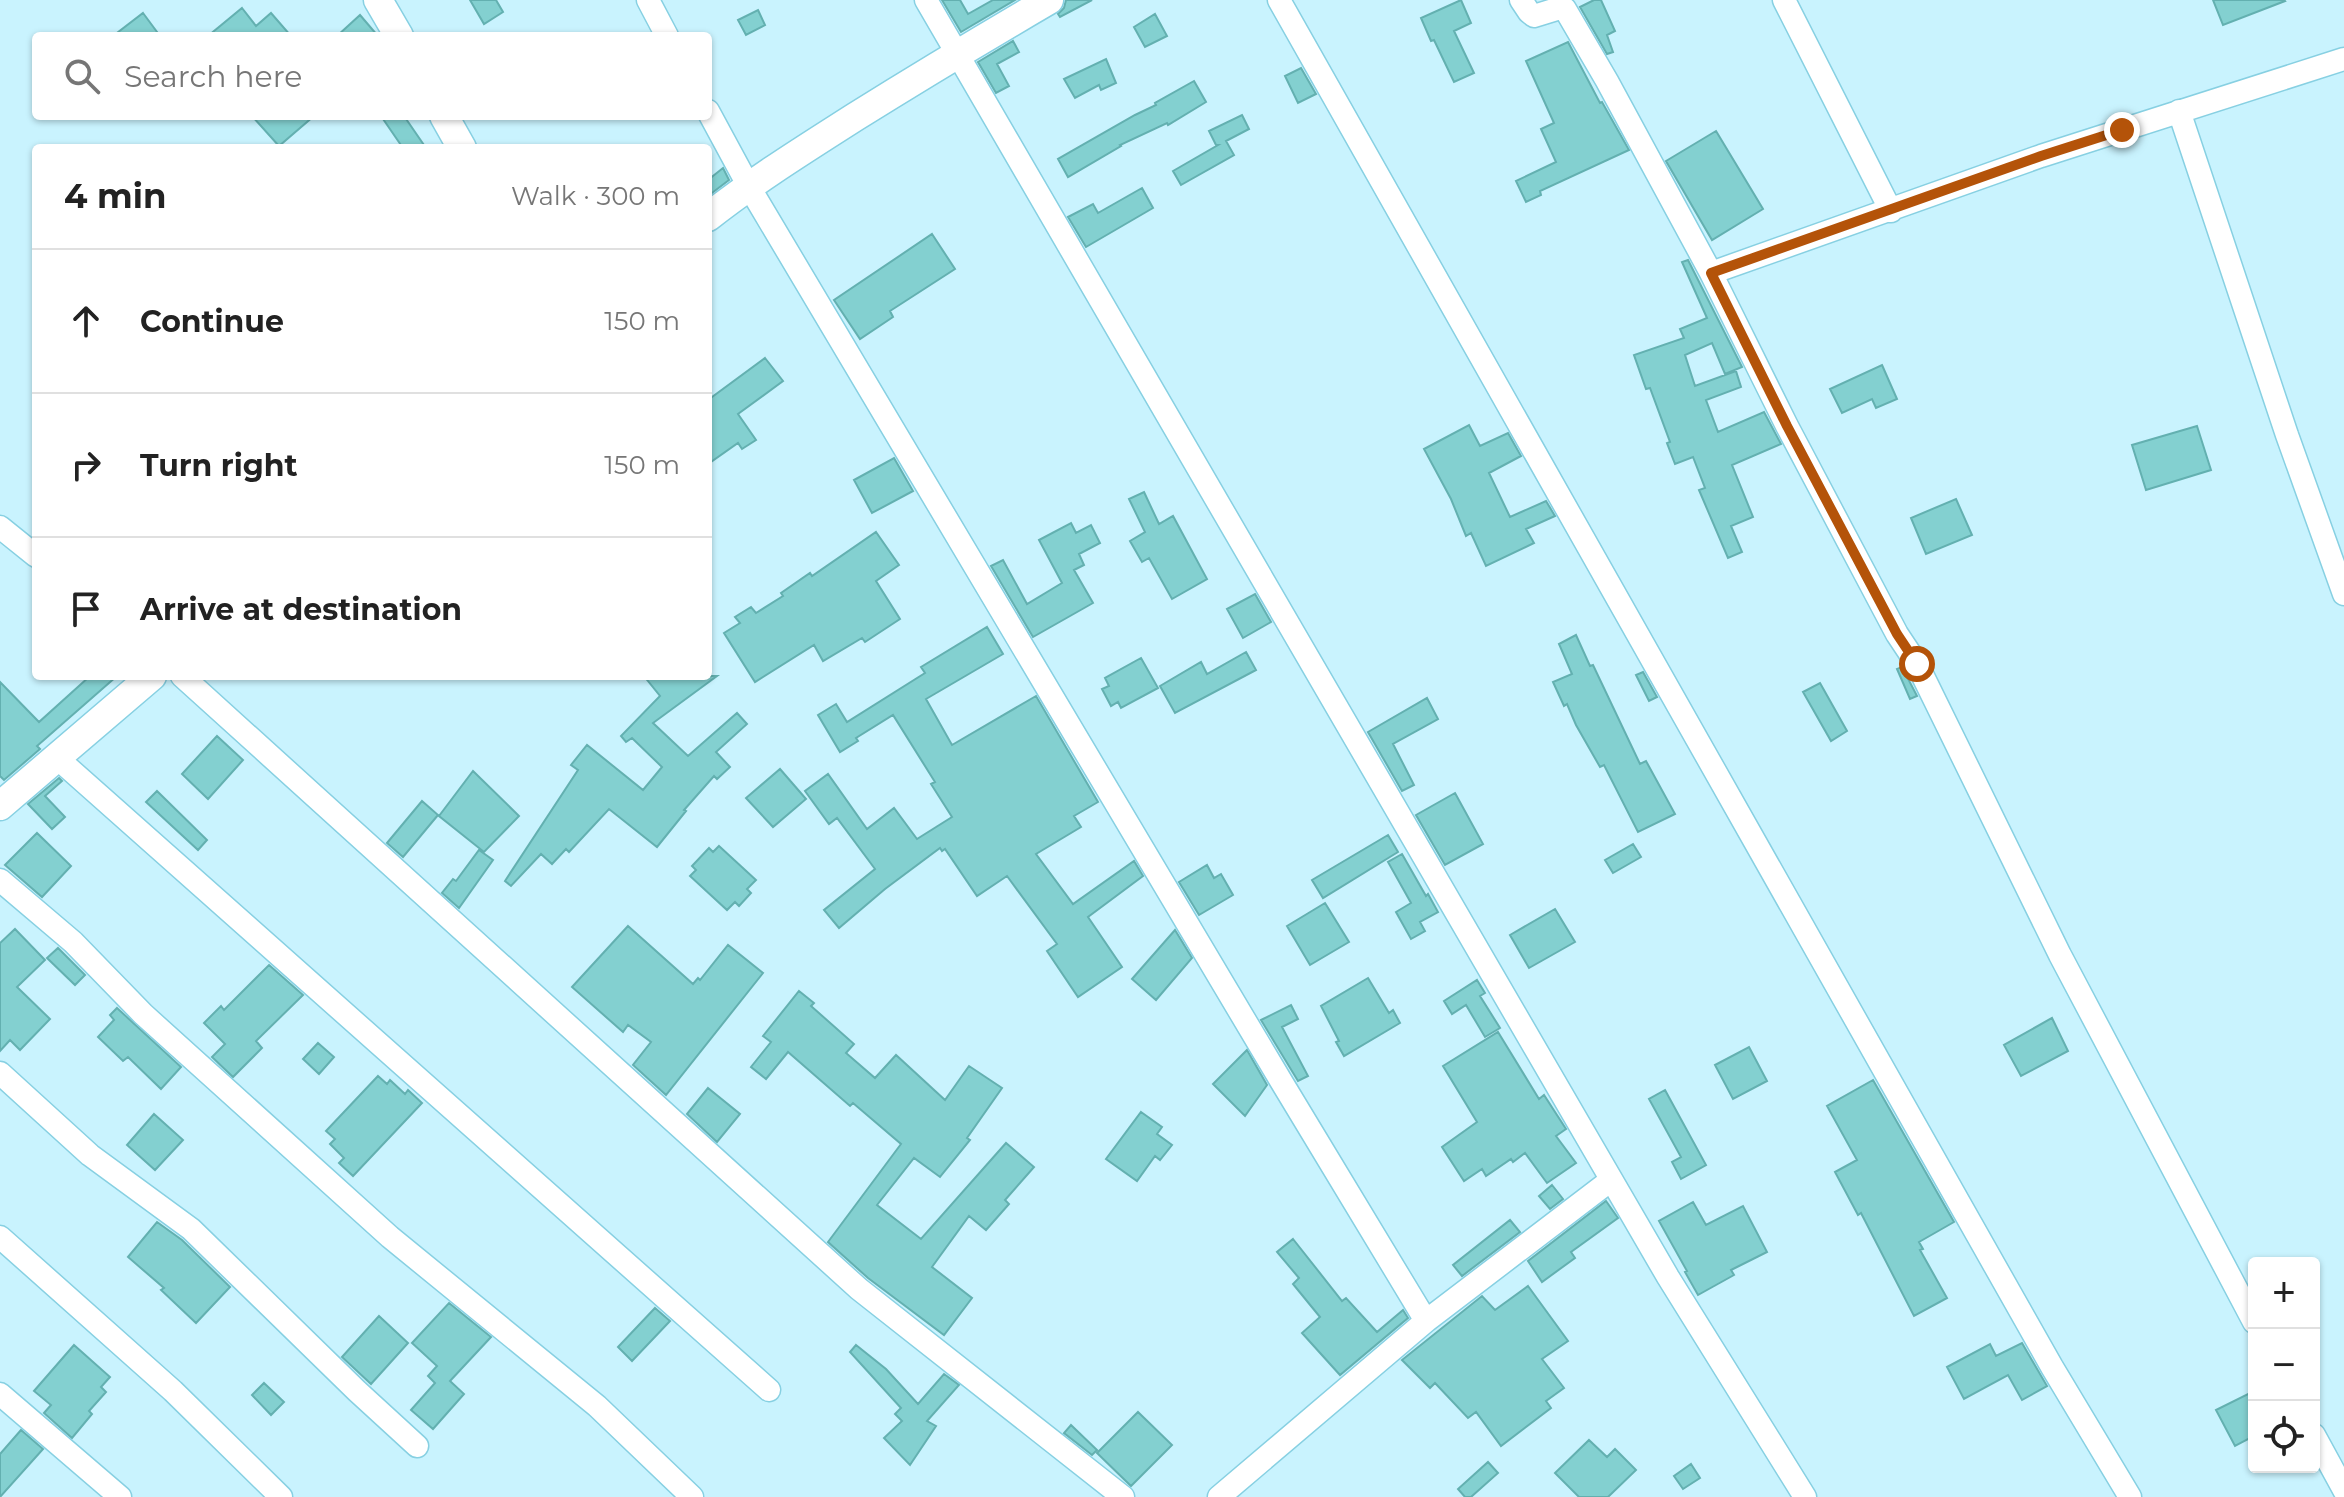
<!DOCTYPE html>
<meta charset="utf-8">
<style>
:root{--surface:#fff;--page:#f6f6f6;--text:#222;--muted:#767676;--line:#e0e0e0}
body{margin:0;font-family:Montserrat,sans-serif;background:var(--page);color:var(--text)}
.controls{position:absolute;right:24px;bottom:24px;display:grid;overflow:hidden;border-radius:8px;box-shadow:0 2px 6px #0004}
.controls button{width:72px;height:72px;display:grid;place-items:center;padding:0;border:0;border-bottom:2px solid var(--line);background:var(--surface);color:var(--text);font:40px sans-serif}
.stop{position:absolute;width:24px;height:24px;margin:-18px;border:6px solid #b45309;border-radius:50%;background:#fff}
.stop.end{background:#b45309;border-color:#fff;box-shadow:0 2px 8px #0008}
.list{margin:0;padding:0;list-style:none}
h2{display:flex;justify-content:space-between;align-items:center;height:104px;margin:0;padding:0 32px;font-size:34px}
h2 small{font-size:26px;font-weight:400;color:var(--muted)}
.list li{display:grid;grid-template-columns:52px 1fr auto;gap:24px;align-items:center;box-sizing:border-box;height:144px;padding:0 32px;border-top:2px solid var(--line)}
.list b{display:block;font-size:30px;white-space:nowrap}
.list em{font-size:26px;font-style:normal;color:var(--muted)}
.icon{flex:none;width:44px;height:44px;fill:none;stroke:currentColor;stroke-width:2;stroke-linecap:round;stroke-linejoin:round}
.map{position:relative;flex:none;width:2344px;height:1497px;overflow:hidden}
.search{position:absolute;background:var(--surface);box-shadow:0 2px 6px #0004;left:32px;top:32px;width:680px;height:88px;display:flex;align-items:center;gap:20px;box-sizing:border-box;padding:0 28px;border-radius:8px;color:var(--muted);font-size:30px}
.panel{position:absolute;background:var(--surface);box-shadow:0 2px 6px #0004;left:32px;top:144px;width:680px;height:536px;border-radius:8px}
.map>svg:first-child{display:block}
.building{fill:#83d0d0;stroke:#63b0b0;stroke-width:2}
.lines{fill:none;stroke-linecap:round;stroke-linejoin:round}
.minor-casing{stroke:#87d0e2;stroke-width:25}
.tertiary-casing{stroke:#87d0e2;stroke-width:31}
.minor{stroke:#fff;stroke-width:22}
.tertiary{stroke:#fff;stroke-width:28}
.route{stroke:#b45309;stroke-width:10}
</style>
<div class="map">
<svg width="2344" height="1497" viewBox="0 0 2344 1497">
<rect width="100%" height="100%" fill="#c9f3fe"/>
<path class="building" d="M470 0H496L503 12 484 24Z
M942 0H960L968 14 993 0H1015L961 32Z
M1066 0H1092L1060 17 1058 14 1064 8Z
M1461 0 1471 23 1454 31 1474 73 1454 82 1434 40 1431 41 1421 18Z
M1594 0H1601L1615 31 1607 35 1613 52 1607 54 1580 7Z
M2213 0H2284L2285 1 2223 25Z
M242 8 256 26 271 13 291 36H208Z
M758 10 765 25 746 35 738 20Z
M143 13 160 36H113Z
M1155 14 1167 36 1145 47 1134 27Z
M360 15 378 36H337Z
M1013 41 1019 52 997 64 1009 86 996 93 978 62Z
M1568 42 1600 103 1602 102 1629 150 1540 191 1541 195 1526 202 1516 181 1556 162 1541 129 1554 123 1526 61Z
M1106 59 1116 83 1101 90 1099 85 1075 98 1064 79Z
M1301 68 1316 94 1298 103 1285 76Z
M1194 81 1206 102 1168 125 1167 123 1120 145 1121 146 1068 177 1058 159 1135 115 1156 105 1155 103Z
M1242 115 1249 129 1226 141 1234 155 1181 185 1173 171 1218 145H1216L1209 131Z
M252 116H314L279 146Z
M381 116H404L426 148H403Z
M1716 131 1763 209 1712 240 1666 161Z
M723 168 729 180 708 196V180Z
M1142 188 1153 208 1086 247 1068 217 1093 204 1098 213Z
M932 234 955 269 890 311 893 317 860 339 834 300Z
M1688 260 1742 367 1725 374 1712 343 1685 355 1695 386 1736 371 1741 387 1706 400 1718 432 1764 412 1781 444 1732 465 1753 517 1731 526 1742 552 1728 558 1699 490 1705 488 1693 457 1675 464 1667 443 1670 442 1650 388 1646 389 1634 355 1684 338 1680 329 1707 318 1682 262Z
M765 358 783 381 738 414 756 440 742 449 738 443 708 464V400Z
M1882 365 1897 399 1876 408 1872 399 1842 413 1830 389Z
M1469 425 1480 446 1508 433 1521 456 1489 473 1510 517 1546 501 1555 516 1526 529 1534 543 1486 566 1471 533 1466 536 1451 499 1424 449Z
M2197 426 2211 470 2146 490 2132 445Z
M894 458 913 491 872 513 854 480Z
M1144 492 1159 524 1173 516 1207 579 1172 599 1149 558 1142 562 1130 541 1145 532 1129 499Z
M1956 499 1972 535 1926 554 1911 518Z
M1071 523 1076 533 1091 525 1100 543 1079 554 1084 565 1074 570 1093 603 1033 637 991 566 1003 560 1027 604 1062 583 1039 540Z
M876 532 899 565 876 581 900 619 865 642 862 638 823 661 814 645 755 682 724 633 740 623 735 617 751 607 756 613 783 596 781 593 810 573 812 576Z
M1255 594 1271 622 1243 638 1227 609Z
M987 627 1003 654 926 699 952 745 1036 696 1098 802 1074 816 1081 827 1036 854 1073 904 1134 861 1143 876 1088 917 1122 967 1078 997 1047 951 1057 944 1007 876 977 896 945 849 942 851 940 848 885 889 839 928 824 910 875 869 837 818 829 824 805 791 828 774 867 829 894 808 917 839 952 817 931 784 935 782 893 715 856 738 858 741 840 752 818 715 836 704 847 722 925 673 921 667Z
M1576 635 1590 666 1593 665 1640 764 1646 761 1675 814 1638 832 1604 765 1600 767 1576 725 1567 704 1564 706 1553 682 1572 674 1559 644Z
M1246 652 1256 670 1175 713 1160 686 1201 662 1207 674Z
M1141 658 1158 688 1121 708 1118 702 1111 706 1102 689 1109 686 1105 678Z
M1902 667 1917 696 1910 699 1897 669Z
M1643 672 1657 697 1649 701 1636 675Z
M90 676H117L37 746 40 749 4 780 0 776V682L39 722Z
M644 676H717L653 723 688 756 737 713 747 724 716 752 730 767 717 779 714 776 684 810 686 811 657 847 609 809 569 852 566 849 552 864 541 854 511 886 505 881 578 770 571 765 587 745 643 790 662 767 632 738 626 742 621 736 660 696Z
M1820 683 1847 731 1831 741 1803 692Z
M1427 698 1438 719 1393 744 1414 785 1402 791 1368 732Z
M217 736 243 760 208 799 182 774Z
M780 769 806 799 773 827 746 798Z
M473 771 519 816 484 852 439 816Z
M59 778 62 781 45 796 65 817 52 829 28 804Z
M157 791 207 840 198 850 146 802Z
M1455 793 1483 844 1445 865 1416 815Z
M422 801 438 815 403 857 387 843Z
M37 833 71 866 42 897 5 865Z
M1388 835 1398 852 1323 898 1312 880Z
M1633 844 1641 857 1613 873 1605 860Z
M719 846 756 880 747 889 751 893 739 906 735 902 727 910 690 876 696 870 692 866 709 848 713 852Z
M479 850 493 860 459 908 442 893 453 879 456 881Z
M1402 854 1426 896 1428 894 1438 912 1420 922 1425 931 1411 939 1396 912 1411 903 1388 862Z
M1207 865 1214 878 1221 874 1233 895 1199 915 1179 882Z
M1325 903 1349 942 1310 965 1287 926Z
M1555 909 1575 942 1529 968 1510 935Z
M628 926 693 984 698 978 700 980 728 945 763 973 666 1095 633 1065 651 1042 628 1025 623 1032 572 987Z
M15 929 45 960 17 987 50 1019 20 1050 10 1040 0 1051V943Z
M1175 930 1192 958 1156 1000 1132 979Z
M58 948 85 975 75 985 47 958Z
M269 965 303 995 256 1041 262 1048 233 1077 212 1057 225 1044 204 1023 221 1006 224 1010Z
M1368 978 1389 1013 1393 1010 1400 1023 1344 1056 1336 1042 1339 1041 1321 1006Z
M1477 980 1485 993 1480 996 1500 1028 1485 1037 1466 1005 1452 1014 1444 1001Z
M799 991 814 1003 811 1006 854 1044 846 1053 875 1078 896 1055 945 1100 969 1066 1002 1088 967 1138 970 1140 940 1177 914 1158 877 1205 921 1239 1006 1143 1034 1167 1005 1200 1009 1204 986 1230 969 1216 932 1267 972 1298 944 1335 868 1278 828 1242 901 1144 853 1103 850 1106 788 1052 766 1079 751 1067 771 1042 763 1036Z
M1291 1005 1298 1019 1282 1027 1308 1076 1298 1081 1261 1020Z
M117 1008 181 1067 161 1089 128 1057 123 1061 98 1037 114 1020 110 1015Z
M2052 1018 2068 1051 2021 1076 2004 1045Z
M1498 1032 1539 1099 1544 1095 1566 1129 1556 1136 1576 1163 1547 1183 1525 1153 1513 1162 1511 1159 1486 1176 1482 1169 1464 1181 1442 1147 1477 1122 1443 1066Z
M318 1043 334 1057 319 1074 303 1059Z
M1749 1047 1767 1081 1733 1099 1715 1065Z
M1247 1050 1267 1085 1245 1116 1213 1084Z
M378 1076 387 1084 390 1080 405 1094 408 1090 422 1103 353 1176 339 1163 344 1158 330 1144 335 1139 326 1131Z
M1873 1080 1954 1222 1919 1242 1923 1249 1920 1250 1947 1298 1914 1316 1861 1213 1858 1215 1835 1172 1857 1160 1827 1106Z
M708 1088 740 1114 717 1142 687 1114Z
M1665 1090 1706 1165 1681 1179 1672 1162 1681 1157 1649 1099Z
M1141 1112 1162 1127 1157 1134 1172 1145 1160 1160 1155 1156 1137 1181 1106 1159Z
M154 1114 183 1140 155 1170 127 1145Z
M1552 1185 1563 1199 1550 1209 1539 1196Z
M1606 1201 1618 1218 1571 1252 1575 1258 1542 1282 1528 1261Z
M1693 1202 1706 1225 1743 1206 1767 1252 1731 1270 1734 1275 1698 1295 1685 1272 1687 1271 1659 1221Z
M1510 1220 1520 1232 1462 1276 1453 1265Z
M157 1222 182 1240 230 1287 196 1323 161 1290 164 1288 128 1257Z
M1293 1239 1342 1301 1346 1298 1377 1332 1403 1310 1408 1318 1340 1375 1302 1333 1320 1317 1293 1284 1299 1278 1277 1252Z
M1528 1286 1568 1341 1542 1359 1564 1388 1546 1401 1551 1408 1501 1446 1476 1412 1468 1418 1435 1383 1430 1388 1402 1360 1482 1296 1495 1310Z
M449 1303 491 1337 450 1381 464 1394 433 1429 411 1410 435 1383 428 1376 437 1366 412 1343Z
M655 1308 670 1321 632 1361 618 1347Z
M379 1316 408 1343 371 1384 342 1357Z
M2022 1343 2047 1386 2022 1400 2008 1375 1964 1399 1947 1367 1990 1344 1996 1356Z
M74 1345 110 1377 101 1387 106 1392 89 1411 92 1414 72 1438 44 1413 51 1405 34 1391Z
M856 1345 886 1369 918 1404 944 1374 959 1385 927 1421 936 1426 910 1465 884 1438 902 1421 895 1414 901 1408 850 1352Z
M264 1383 284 1402 271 1415 252 1395Z
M2254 1391V1436L2235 1446 2216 1410Z
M1138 1412 1172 1445 1131 1486 1097 1453Z
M1071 1425 1097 1450 1092 1455 1064 1433Z
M21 1430 43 1449 0 1497V1454Z
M1589 1440 1607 1457 1615 1449 1636 1470 1608 1497H1579L1555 1473Z
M1488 1462 1498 1473 1471 1497H1465L1458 1489Z
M1691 1464 1700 1478 1683 1489 1674 1476Z"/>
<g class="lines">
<g class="minor-casing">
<path id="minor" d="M648 0 667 36
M926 0 1668 1277 1805 1497
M1279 0 2052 1367 2130 1497
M1521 0 1529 12 1534 16 1560 8 1565 9 1607 81 1711 273 1787 426 1897 634 1917 664 2060 955 2254 1322
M1784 0 1891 211
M708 111 748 185 1281 1081 1426 1321
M2179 111 2287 435 2344 594
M1711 273 2041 156 2344 59
M0 527 36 556
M182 676 859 1289 1123 1497
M56 757 769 1390
M0 880 73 942 143 1014 390 1237 597 1406 692 1497
M0 1073 90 1155 191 1229 357 1391 417 1446
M0 1237 173 1391 281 1497
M0 1394 120 1497
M2314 1435 2344 1490
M1219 1497 1426 1321 1611 1180"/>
</g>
<g class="tertiary-casing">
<path id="tertiary" d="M378 0 399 36
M444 116 462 148
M708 217C755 180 805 149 855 117 919 77 984 38 1049 0
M0 806 152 676"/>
</g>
<use href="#minor" class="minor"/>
<use href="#tertiary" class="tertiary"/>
</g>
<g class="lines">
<path class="route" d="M1917 664 1897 634 1787 426 1711 273 2041 156 2122 130"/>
</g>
</svg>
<div class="controls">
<button>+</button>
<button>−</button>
<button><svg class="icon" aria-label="locate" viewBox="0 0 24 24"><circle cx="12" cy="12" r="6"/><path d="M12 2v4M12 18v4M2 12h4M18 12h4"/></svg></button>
</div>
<div class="stop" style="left:1917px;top:664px"></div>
<div class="stop end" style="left:2122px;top:130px"></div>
<div class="search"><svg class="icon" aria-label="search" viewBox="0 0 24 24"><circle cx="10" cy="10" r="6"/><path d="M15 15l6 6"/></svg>Search here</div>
<section class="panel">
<h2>4 min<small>Walk · 300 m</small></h2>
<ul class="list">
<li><svg class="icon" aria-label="ahead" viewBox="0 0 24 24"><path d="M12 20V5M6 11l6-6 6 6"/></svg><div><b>Continue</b></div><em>150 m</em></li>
<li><svg class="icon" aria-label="right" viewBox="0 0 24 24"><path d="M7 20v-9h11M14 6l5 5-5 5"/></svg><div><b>Turn right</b></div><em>150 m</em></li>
<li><svg class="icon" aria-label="arrive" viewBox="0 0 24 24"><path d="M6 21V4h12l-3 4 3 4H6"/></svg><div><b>Arrive at destination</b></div></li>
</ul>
</section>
</div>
